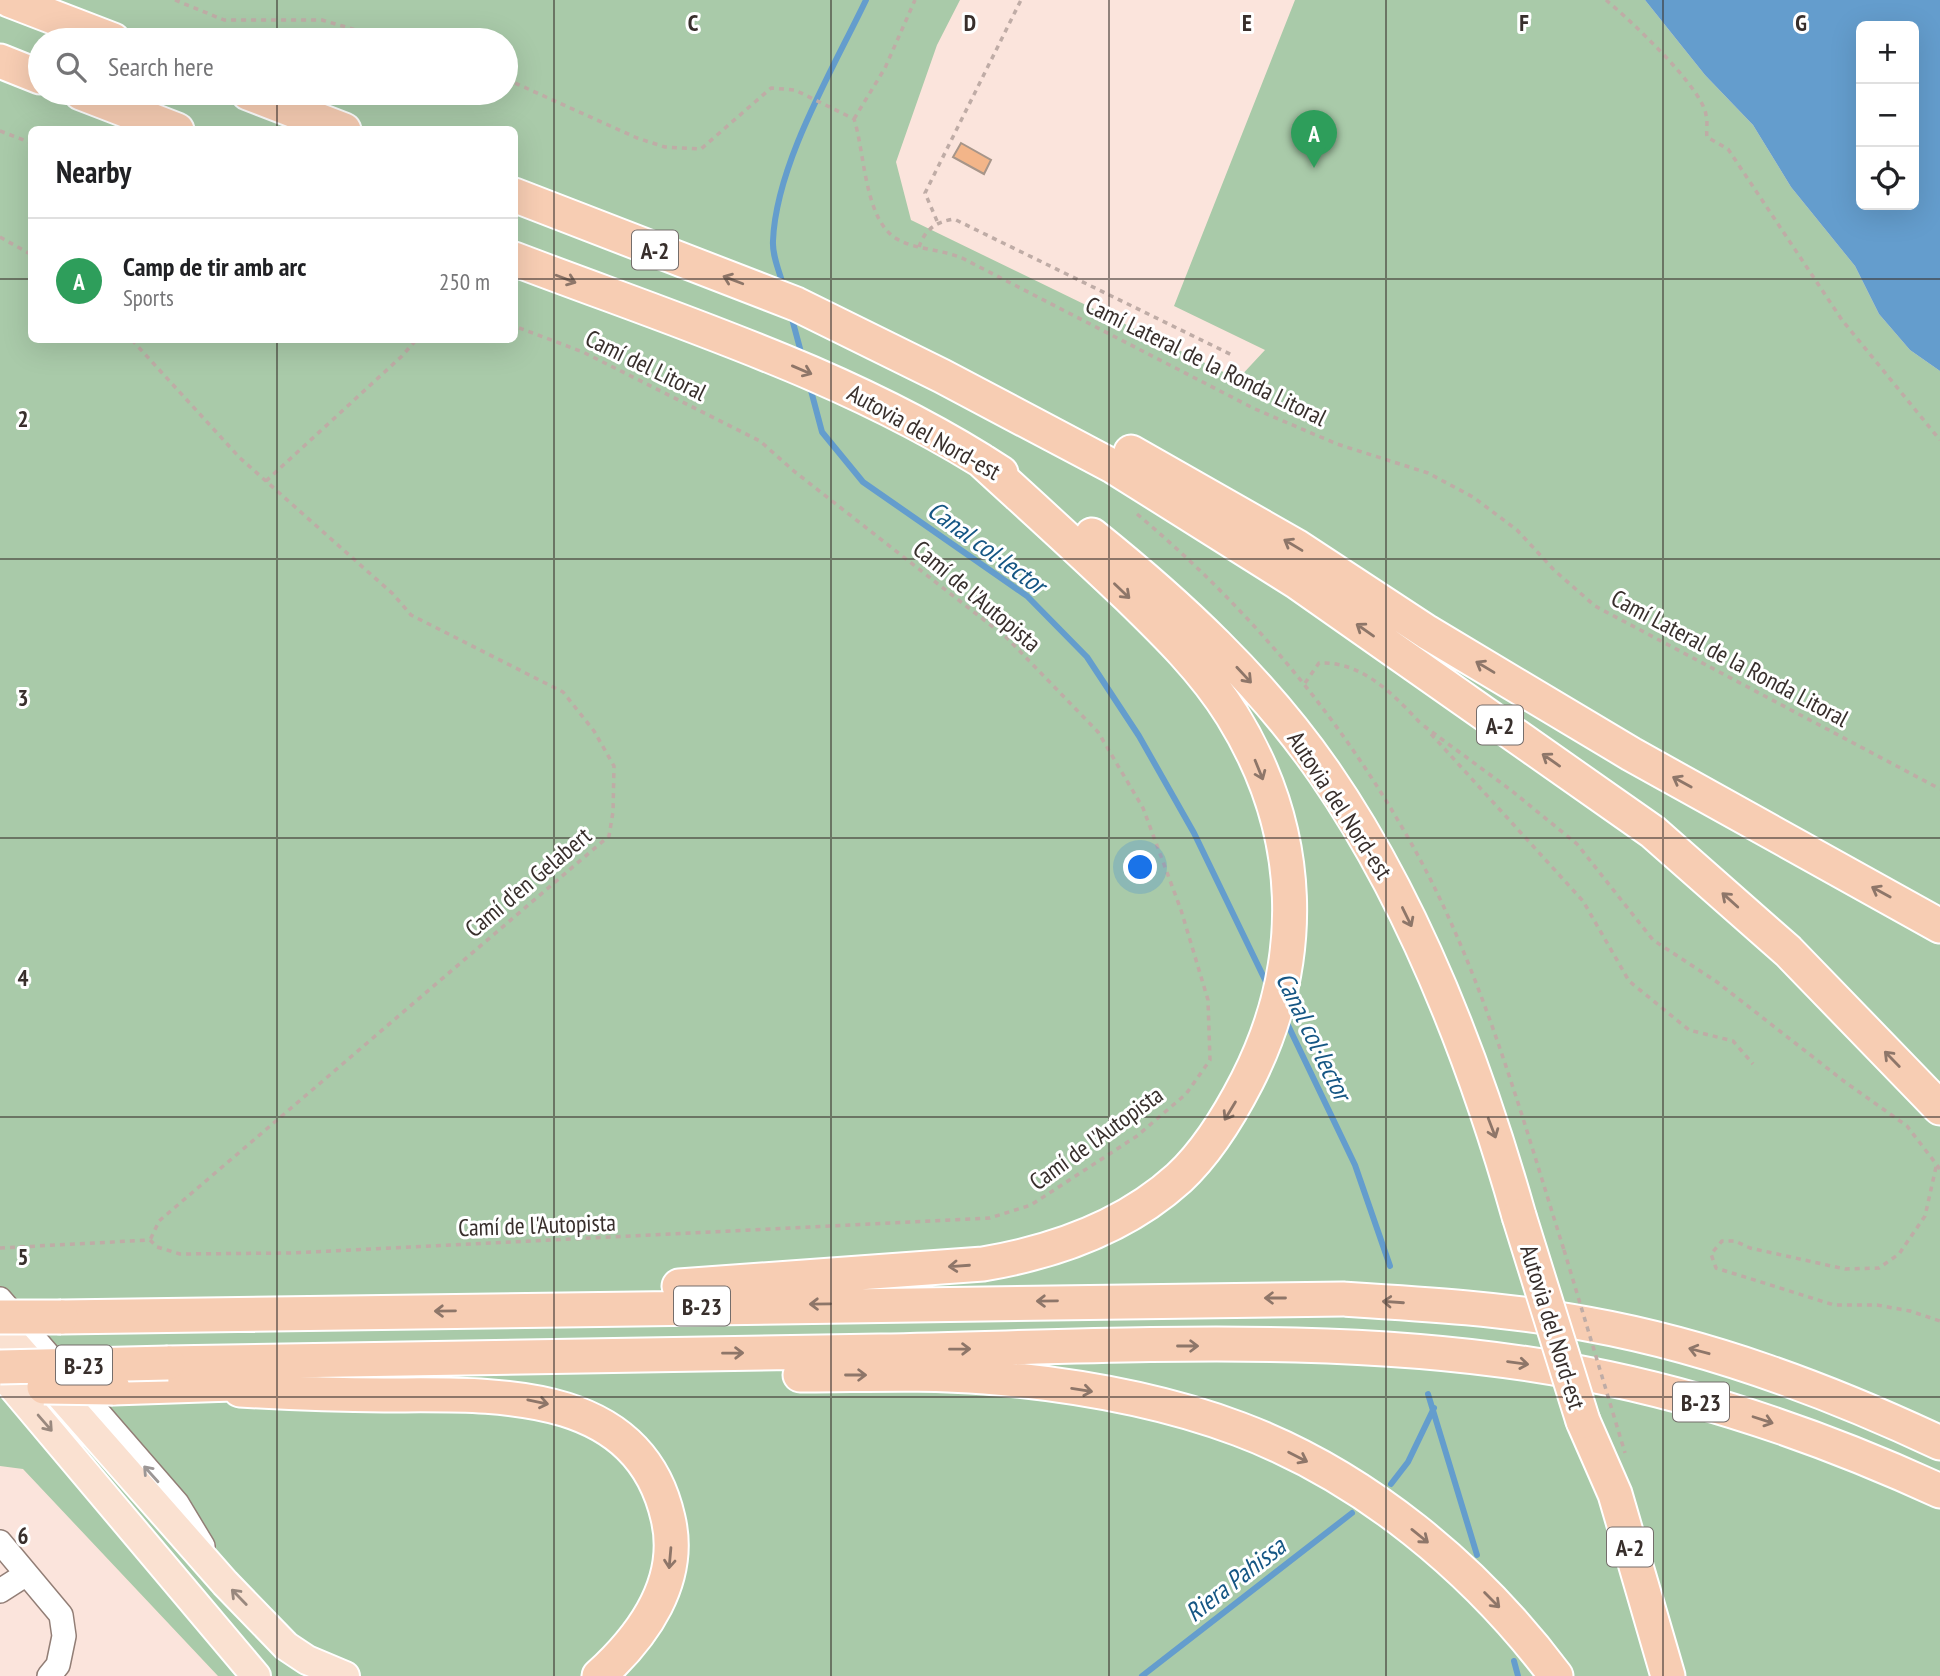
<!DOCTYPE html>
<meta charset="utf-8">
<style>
:root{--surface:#fff;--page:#f6f6f6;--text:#202124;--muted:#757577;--line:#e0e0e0;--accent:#db2777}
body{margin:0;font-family:"PT Sans Narrow",sans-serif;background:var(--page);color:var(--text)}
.controls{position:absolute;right:21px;top:21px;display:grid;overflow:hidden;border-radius:10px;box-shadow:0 7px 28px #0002}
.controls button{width:63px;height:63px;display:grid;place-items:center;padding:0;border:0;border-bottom:2px solid var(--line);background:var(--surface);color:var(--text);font:35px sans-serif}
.you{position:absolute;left:1141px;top:868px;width:24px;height:24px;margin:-18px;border:5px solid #fff;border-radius:50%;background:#1a73e8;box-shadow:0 0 0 10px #1a73e833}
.badge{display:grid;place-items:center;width:46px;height:46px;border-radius:50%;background:var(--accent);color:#fff;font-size:23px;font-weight:700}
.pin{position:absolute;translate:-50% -58px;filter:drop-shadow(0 2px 4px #0008)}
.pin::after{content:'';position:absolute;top:37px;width:24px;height:21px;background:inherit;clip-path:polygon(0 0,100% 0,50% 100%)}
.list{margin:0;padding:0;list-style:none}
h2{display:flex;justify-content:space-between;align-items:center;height:91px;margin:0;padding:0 28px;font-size:30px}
h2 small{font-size:23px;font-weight:400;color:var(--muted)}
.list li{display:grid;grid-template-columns:46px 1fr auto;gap:21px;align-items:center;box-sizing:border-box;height:126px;padding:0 28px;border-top:2px solid var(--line)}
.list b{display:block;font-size:26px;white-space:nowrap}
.list p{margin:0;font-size:23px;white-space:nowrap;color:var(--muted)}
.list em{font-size:23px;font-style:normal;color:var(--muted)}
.icon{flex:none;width:38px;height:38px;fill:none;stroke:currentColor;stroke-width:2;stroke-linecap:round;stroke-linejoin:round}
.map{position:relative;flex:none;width:1940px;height:1676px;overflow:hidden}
.search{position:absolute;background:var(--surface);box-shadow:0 7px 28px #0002;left:28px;top:28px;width:490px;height:77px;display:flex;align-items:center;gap:18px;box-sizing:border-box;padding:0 24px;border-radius:38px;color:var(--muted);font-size:26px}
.panel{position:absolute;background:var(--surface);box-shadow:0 7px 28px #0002;left:28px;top:126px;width:490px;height:217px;border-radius:10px}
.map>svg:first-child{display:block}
.green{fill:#a9caa9;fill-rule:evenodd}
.water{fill:#649dcd;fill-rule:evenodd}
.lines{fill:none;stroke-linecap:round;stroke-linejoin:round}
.stream{stroke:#649dcd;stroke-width:6}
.building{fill:#f3b589;stroke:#a79589;stroke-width:2}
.minor-casing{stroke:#927e76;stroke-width:26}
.major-casing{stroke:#fff;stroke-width:32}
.highway-casing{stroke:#fff;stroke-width:37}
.path{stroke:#bfaca6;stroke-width:3.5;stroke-dasharray:5 5;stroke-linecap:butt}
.minor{stroke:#fff;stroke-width:23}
.major{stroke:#fae1d1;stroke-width:28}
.highway{stroke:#f7cdb3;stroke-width:33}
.highway-bridge-casing{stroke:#fff;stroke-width:37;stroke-linecap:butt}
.path-bridge{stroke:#bfaca6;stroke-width:3.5;stroke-dasharray:5 5;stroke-linecap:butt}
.highway-bridge{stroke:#f7cdb3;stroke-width:33}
.oneway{stroke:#8e7669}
.oneway2{stroke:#99887e}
.oneway3{stroke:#9c9796}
.grid{fill:none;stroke:#382f2c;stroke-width:2;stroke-opacity:0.55}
.labels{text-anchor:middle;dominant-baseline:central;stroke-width:6;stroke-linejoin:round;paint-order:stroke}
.shield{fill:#fff;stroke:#746d6b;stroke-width:2}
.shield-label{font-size:23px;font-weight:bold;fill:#382f2c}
.street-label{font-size:24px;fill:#382f2c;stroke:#fff}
.water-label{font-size:26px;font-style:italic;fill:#155684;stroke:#fff}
.grid-label{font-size:23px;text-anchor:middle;font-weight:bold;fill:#382f2c;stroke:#fff;stroke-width:6;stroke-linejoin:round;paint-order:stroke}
</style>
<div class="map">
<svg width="1940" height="1676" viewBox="0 0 1940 1676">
<rect width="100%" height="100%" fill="#fbe4dc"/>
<path class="green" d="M0 0H960L937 45 896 162 911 220 1238 379 1265 350 1174 306 1295 0H1645L1705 75 1753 125 1791 187 1855 266 1879 314 1910 350 1940 371V1676H218L23 1469 0 1466ZM40 40H506V93H40ZM32 130H514V340H32Z"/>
<path class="water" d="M1645 0H1940V371L1910 350 1879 314 1855 266 1791 187 1753 125 1705 75ZM1861 26H1914V205H1861Z"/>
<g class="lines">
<path class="stream" d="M784 288C780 273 772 256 773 241 776 164 833 69 866 0
M791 315 802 356
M809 383 822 432 863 482 1027 596 1087 657 1139 736 1194 833 1268 986
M1284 1017 1355 1165 1390 1266
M1428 1394 1477 1555
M1391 1484 1408 1462 1434 1408
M1514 1661 1518 1676
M1142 1676 1352 1513"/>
</g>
<path class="building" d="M961 143 991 160 984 174 953 157Z"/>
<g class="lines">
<g class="minor-casing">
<path id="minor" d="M0 1299 177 1503 203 1546
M0 1542 61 1615 64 1636 58 1665 49 1676
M0 1591 25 1575"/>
</g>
<g class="major-casing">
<path id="major" d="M0 1327 225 1583 286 1646 307 1660 345 1676
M0 1372 256 1676"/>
</g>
<g class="highway-casing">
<path id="highway" d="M9 0 113 40
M0 61 40 77
M81 93 177 130
M248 93 344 130
M514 195 796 304 942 376 1114 467 1297 582 1653 832 1788 951 1940 1108
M514 259C679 322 853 376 1001 473
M1131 452 1296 546 1427 632 1631 754 1940 926
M1092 535C1178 604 1261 681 1324 772 1414 902 1476 1064 1519 1216
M679 1286 983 1264C1054 1252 1124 1228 1179 1178 1207 1152 1229 1116 1247 1081 1308 961 1304 831 1232 715 1204 670 1166 633 1129 597 1081 551 1031 506 982 461
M61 1317 1343 1299C1424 1304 1507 1309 1587 1324 1710 1346 1827 1390 1940 1443
M168 1363C405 1358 642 1355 880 1351 1110 1347 1354 1329 1581 1373 1706 1397 1825 1438 1940 1491
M800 1375C862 1375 924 1372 985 1377 1070 1384 1159 1399 1239 1429 1364 1476 1476 1569 1556 1676
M113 1388 263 1383
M240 1390C288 1393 336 1395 384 1395 491 1395 638 1385 668 1518 683 1581 643 1636 599 1676
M1583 1421 1615 1494 1668 1676"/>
</g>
<path class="path" d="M175 0 224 20H322L390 40
M1606 0C1629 19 1702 87 1706 115 1708 122 1706 130 1707 137L1728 149 1842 320 1940 440
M506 79 637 138 665 147 701 149 771 88 795 90 854 119C865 152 864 220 897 239 916 250 942 249 964 259L1255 409 1337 444 1428 473 1473 497 1517 530 1554 570 1595 606 1940 789
M854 119 885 68 915 0
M0 131 32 143
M937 221 925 193 1021 0
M0 237 32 255
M919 247C925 229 936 222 954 219L1232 355
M132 340 240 458 393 594 411 615 563 692 594 731 614 766 613 812 609 836 159 1221 150 1240
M266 481 402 356 416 340
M1137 514C1244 604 1333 708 1403 829 1479 958 1519 1108 1564 1250
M1305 683 1319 663C1363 661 1395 696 1423 726
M1424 726 1512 791 1577 844 1653 940 1717 982 1845 1082 1907 1126 1940 1169
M1431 734 1583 901 1629 981 1689 1030 1733 1041 1753 1064
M1936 1167 1925 1216 1899 1254 1879 1268 1845 1269 1750 1248 1735 1241H1722L1711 1254 1716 1268 1834 1305H1877L1910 1311 1940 1321
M150 1240 157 1247 180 1254 292 1253 990 1218 1031 1205 1137 1136 1186 1094 1210 1060 1208 1000 1181 910 1143 808 1098 732 1007 638 795 472 760 441 583 352 514 326
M0 1248 150 1240"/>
<use href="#minor" class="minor"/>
<use href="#major" class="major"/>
<use href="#highway" class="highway"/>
<g class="highway-bridge-casing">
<path id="highway-bridge" d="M1519 1216 1583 1421
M0 1317H61
M0 1367 168 1363
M44 1387 113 1388"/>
</g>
<path class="path-bridge" d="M1564 1250 1625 1453"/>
<use href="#highway-bridge" class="highway-bridge"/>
</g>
<defs><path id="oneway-shaft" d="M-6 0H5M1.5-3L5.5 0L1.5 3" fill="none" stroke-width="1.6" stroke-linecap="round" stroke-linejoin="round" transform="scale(1.75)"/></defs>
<g class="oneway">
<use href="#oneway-shaft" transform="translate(566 279) rotate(21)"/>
<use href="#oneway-shaft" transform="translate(733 280) rotate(-159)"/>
<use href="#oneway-shaft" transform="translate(802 370) rotate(23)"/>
<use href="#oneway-shaft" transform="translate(1293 545) rotate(-149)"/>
<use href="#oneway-shaft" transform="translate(1122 591) rotate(44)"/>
<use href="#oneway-shaft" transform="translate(1365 630) rotate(-145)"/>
<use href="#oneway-shaft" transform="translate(1485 667) rotate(-149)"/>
<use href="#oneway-shaft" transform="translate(1244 675) rotate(47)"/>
<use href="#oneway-shaft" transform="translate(1551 760) rotate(-145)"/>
<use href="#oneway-shaft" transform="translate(1259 770) rotate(68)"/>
<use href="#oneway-shaft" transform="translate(1682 782) rotate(-151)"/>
<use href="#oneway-shaft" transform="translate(1881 892) rotate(-151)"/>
<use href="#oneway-shaft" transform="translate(1730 900) rotate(-138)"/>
<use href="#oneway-shaft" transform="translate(1407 917) rotate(64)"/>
<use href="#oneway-shaft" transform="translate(1892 1059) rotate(-134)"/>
<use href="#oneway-shaft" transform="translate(1230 1111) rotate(121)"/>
<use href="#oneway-shaft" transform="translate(1492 1128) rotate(69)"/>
<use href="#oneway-shaft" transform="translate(959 1266) rotate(176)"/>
<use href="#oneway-shaft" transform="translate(1275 1298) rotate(-180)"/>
<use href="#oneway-shaft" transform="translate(1047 1301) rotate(179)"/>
<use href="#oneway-shaft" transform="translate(1393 1302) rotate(-176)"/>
<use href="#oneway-shaft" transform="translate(820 1304) rotate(179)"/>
<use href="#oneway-shaft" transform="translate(445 1311) rotate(179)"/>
<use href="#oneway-shaft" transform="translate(1188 1346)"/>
<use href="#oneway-shaft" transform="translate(960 1349) rotate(-1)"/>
<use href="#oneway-shaft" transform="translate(1699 1351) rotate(-165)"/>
<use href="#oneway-shaft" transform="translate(733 1353) rotate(-1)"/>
<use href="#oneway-shaft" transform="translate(1518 1363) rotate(8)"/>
<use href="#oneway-shaft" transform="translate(856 1375)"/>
<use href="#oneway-shaft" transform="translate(1082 1390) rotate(9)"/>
<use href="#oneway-shaft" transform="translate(538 1402) rotate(12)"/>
<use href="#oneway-shaft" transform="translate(1763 1420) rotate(18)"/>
<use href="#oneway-shaft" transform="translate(1298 1457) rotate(27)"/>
<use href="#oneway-shaft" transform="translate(1420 1536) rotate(39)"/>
<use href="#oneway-shaft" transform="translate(670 1558) rotate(95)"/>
<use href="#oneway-shaft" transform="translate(1492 1600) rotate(45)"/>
</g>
<g class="oneway2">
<use href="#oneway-shaft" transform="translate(45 1423) rotate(49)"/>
<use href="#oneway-shaft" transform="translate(239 1597) rotate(-134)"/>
</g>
<use class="oneway3" href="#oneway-shaft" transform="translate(151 1474) rotate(-132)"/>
<path class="grid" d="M277 0V40M554 0V1676M831 0V1676M1109 0V1676M1386 0V1676M1663 0V1676M277 93V130M0 279H32M514 279H1940M277 340V1676M0 559H1940M0 838H1940M0 1117H1940M0 1397H1940"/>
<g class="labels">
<g class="shield">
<rect x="632" y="230.5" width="46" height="39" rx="5"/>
<rect x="1477" y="705.5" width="46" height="39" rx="5"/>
<rect x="674" y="1286.5" width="56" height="39" rx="5"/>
<rect x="56" y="1345.5" width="56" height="39" rx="5"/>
<rect x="1673" y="1382.5" width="56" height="39" rx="5"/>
<rect x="1607" y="1527.5" width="46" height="39" rx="5"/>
</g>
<g class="shield-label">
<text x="655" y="250">A-2</text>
<text x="1500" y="725">A-2</text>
<text x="702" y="1306">B-23</text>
<text x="84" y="1365">B-23</text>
<text x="1701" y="1402">B-23</text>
<text x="1630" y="1547">A-2</text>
</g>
<g class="street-label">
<text transform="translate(1206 361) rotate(26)">Camí Lateral de la Ronda Litoral</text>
<text transform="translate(646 365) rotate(26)">Camí del Litoral</text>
<text transform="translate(924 432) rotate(29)">Autovia del Nord-est</text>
<text transform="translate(977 596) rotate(40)">Camí de l'Autopista</text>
<text transform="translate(1730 658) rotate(28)">Camí Lateral de la Ronda Litoral</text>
<text transform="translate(1340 805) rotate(57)">Autovia del Nord-est</text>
<text transform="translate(528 882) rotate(-40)">Camí d'en Gelabert</text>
<text transform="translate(1096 1138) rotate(-36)">Camí de l'Autopista</text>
<text transform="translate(537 1225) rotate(-2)">Camí de l'Autopista</text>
<text transform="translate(1553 1327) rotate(73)">Autovia del Nord-est</text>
</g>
<g class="water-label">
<text transform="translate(987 547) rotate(36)">Canal col·lector</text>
<text transform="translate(1314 1036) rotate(64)">Canal col·lector</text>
<text transform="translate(1235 1579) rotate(-38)">Riera Pahissa</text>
</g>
</g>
<g class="grid-label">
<text x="693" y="31">C</text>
<text x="970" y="31">D</text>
<text x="1247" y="31">E</text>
<text x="1524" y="31">F</text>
<text x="1801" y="31">G</text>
<text x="23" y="427">2</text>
<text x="23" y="706">3</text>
<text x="23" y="986">4</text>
<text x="23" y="1265">5</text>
<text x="23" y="1544">6</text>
</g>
</svg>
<div class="controls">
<button>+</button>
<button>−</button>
<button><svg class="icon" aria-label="locate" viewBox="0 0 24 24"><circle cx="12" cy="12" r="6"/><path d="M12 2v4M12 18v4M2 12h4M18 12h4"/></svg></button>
</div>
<div class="you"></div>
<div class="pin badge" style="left:1314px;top:168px;background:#2e9e5b">A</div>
<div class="search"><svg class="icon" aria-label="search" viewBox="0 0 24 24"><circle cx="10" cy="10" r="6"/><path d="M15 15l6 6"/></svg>Search here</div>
<section class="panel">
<h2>Nearby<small></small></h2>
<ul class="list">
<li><span class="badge" style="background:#2e9e5b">A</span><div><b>Camp de tir amb arc</b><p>Sports</p></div><em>250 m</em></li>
</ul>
</section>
</div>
